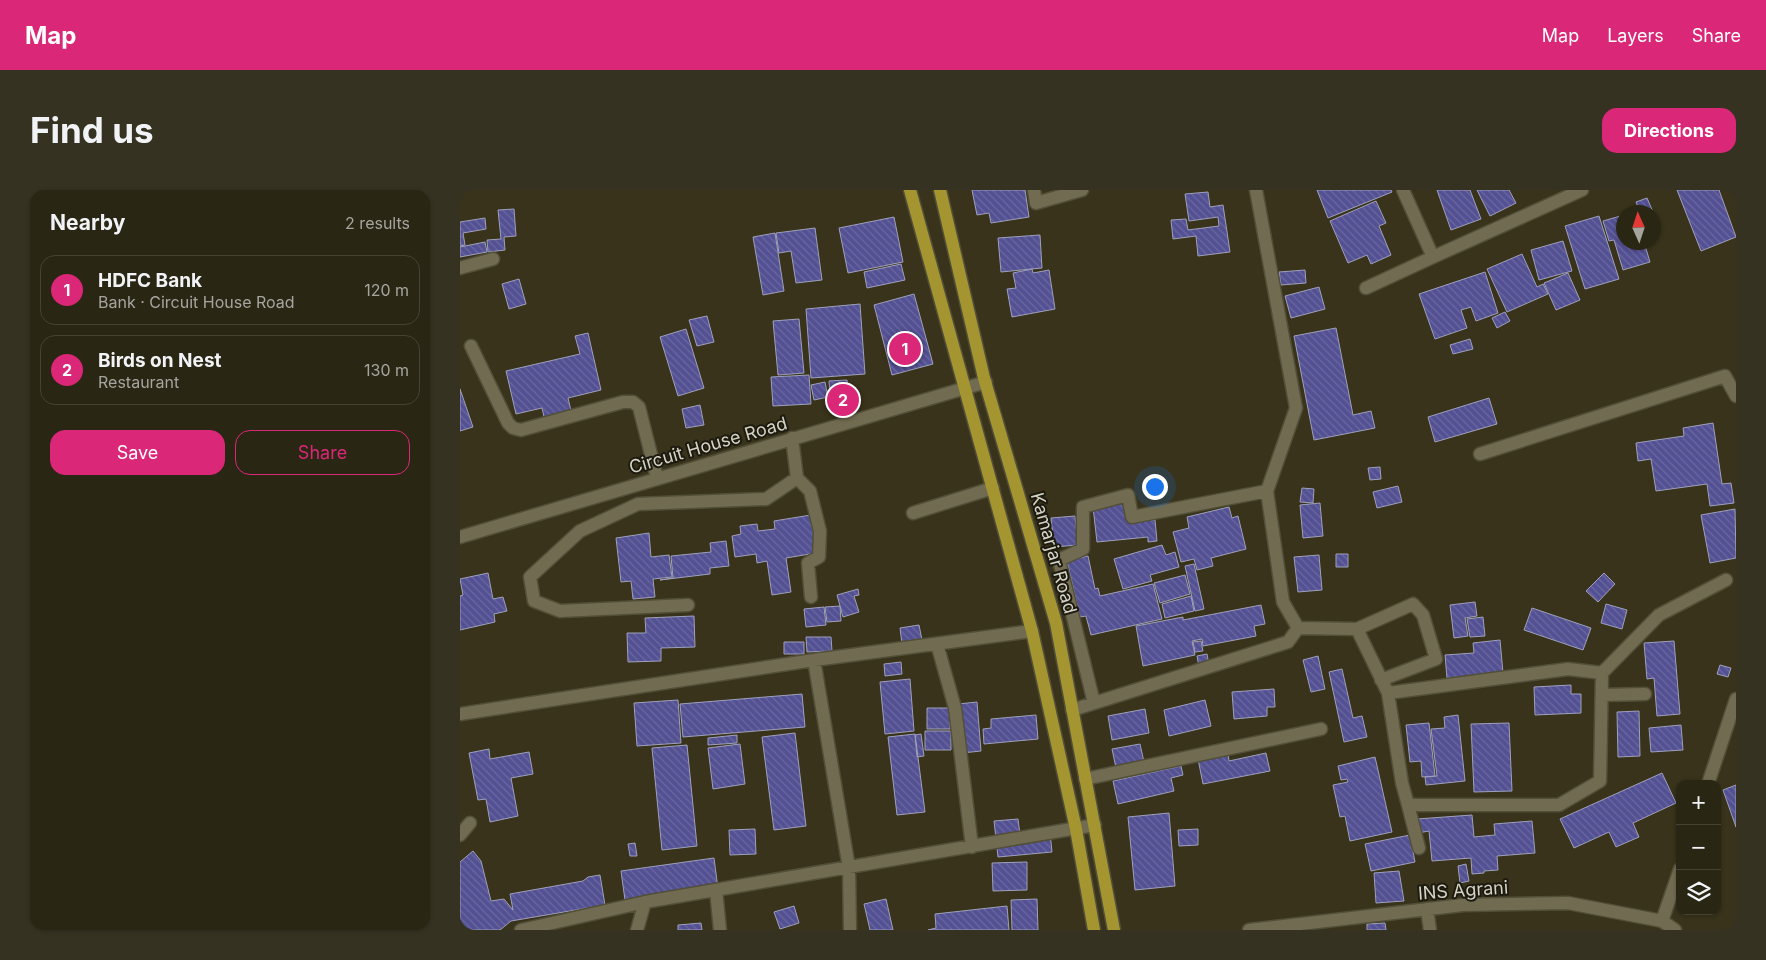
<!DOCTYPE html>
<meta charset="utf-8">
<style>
:root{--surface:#2a2614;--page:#363222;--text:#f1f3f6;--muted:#a5a5a0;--line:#464334;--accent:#db2777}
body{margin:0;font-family:Inter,sans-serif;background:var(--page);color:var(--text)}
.controls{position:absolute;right:15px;bottom:15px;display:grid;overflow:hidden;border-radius:10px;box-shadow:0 1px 4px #0004}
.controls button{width:45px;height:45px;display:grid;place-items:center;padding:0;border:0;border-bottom:1px solid var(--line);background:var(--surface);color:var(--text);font:25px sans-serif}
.compass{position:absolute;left:1156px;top:15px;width:45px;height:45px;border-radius:50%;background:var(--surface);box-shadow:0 1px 4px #0004;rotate:357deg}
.you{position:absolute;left:694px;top:296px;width:18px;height:18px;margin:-12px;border:4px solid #fff;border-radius:50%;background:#1a73e8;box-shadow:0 0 0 8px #1a73e833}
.badge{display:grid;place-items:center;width:32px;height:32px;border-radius:50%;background:var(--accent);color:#fff;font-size:16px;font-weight:700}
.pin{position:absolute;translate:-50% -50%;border:2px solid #fff;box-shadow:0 1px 5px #0006}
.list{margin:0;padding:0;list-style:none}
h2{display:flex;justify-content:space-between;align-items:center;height:65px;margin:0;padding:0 20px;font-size:21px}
h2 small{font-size:16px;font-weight:400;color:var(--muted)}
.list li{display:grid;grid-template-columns:32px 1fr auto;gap:15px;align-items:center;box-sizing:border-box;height:70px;margin:0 10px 10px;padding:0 10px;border:1px solid var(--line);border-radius:15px}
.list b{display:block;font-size:19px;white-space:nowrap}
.list p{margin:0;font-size:16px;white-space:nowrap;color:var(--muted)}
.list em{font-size:16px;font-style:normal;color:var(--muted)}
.actions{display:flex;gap:10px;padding:15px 20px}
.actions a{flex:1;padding:11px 0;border:1px solid var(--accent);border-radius:15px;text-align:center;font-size:18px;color:var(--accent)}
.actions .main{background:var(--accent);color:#fff}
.icon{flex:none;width:28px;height:28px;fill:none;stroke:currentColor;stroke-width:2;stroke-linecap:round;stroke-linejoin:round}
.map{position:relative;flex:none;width:1276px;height:740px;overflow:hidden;border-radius:15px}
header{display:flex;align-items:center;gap:30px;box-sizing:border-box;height:70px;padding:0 25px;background:var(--accent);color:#fff}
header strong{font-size:24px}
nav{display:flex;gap:28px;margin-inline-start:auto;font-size:18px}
.intro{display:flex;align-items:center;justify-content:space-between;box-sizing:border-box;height:120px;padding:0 30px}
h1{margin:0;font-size:35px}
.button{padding:12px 22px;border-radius:15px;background:var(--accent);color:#fff;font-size:18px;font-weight:700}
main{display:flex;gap:30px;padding:0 30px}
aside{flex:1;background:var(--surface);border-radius:15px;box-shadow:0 1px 4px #0004}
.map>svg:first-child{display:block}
.building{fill:url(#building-back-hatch);stroke:#9fa0bc}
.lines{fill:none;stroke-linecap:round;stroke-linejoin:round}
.minor-casing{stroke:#524f39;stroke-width:15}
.major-casing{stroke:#524f39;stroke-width:15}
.minor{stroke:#716c51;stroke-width:12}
.major{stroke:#a59531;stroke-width:12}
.labels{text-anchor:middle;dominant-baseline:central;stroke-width:4;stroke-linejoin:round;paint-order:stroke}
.street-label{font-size:18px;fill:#d5d3c4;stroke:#1d1b10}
</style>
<header>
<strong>Map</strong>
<nav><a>Map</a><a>Layers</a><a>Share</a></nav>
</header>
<div class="intro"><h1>Find us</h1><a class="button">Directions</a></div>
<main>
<aside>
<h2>Nearby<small>2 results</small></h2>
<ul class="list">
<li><span class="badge">1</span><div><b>HDFC Bank</b><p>Bank · Circuit House Road</p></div><em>120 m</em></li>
<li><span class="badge">2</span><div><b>Birds on Nest</b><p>Restaurant</p></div><em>130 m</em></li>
</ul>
<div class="actions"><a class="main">Save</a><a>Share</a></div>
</aside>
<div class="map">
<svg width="1276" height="740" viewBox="0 0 1276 740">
<defs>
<pattern id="building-back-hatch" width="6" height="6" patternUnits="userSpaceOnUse" patternTransform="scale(1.25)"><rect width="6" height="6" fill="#535093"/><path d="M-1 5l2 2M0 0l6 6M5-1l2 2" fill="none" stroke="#6b68a0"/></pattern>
</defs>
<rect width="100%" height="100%" fill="#38331a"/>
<path class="building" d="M512 0H565L569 27 531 33 529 23 517 25Z
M857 0H931L932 2 868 28Z
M977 0H1010L1021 29 991 40Z
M1017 0H1049L1056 13 1030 26Z
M1217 0H1259L1276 47 1241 61Z
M748 2 750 17 763 15 770 62 738 66 736 46 713 49 711 30 726 29 728 40 759 36 758 27 729 31 725 4Z
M1187 8 1193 22H1180L1176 12Z
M916 11 926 33 919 36 931 65 911 74 907 65 888 73 870 31Z
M54 19 56 46 44 47 45 60 28 62 27 50 41 49 38 20Z
M1164 25V52H1184L1190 72 1163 80 1154 50 1149 51 1143 31Z
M1139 26 1159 89 1125 99 1105 36Z
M434 27 443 72 388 83 379 38Z
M25 28 26 39 3 43 5 55 0 56V32Z
M355 38 362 90 336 93 331 61 319 63 316 43Z
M315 43 324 101 303 105 293 47Z
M580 45 582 78 541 82 538 48Z
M1103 51 1112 81 1079 90 1071 60Z
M25 52 27 62 0 67V57Z
M1062 64 1077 97 1083 94 1088 104 1047 122 1027 79Z
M441 74 445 90 407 98 404 82Z
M572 79 573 83 589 80 595 119 552 127 547 99 556 98 553 83Z
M845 80 846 93 821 95 819 82Z
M1025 82 1038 123 1016 131 1011 117 1001 120 1007 138 975 149 959 104Z
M1108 83 1120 110 1096 120 1084 93Z
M59 89 66 114 49 119 42 94Z
M859 97 865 119 831 128 825 106Z
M454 104 473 174 432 185 414 115Z
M400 114 405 184 351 188 346 119Z
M1045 122 1050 131 1037 138 1032 128Z
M247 126 254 152 237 156 229 130Z
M339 129 344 183 318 185 313 131Z
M876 138 893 225 911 221 915 238 854 250 834 146Z
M226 139 244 198 218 206 200 147Z
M128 143 141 200 108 208 112 225 85 231 82 218 56 224 46 181 120 164 115 146Z
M1010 149 1013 159 993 164 990 155Z
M349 185 351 214 313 216 311 187Z
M387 190 388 204 370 205 369 191Z
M365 192 368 207 354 210 351 195Z
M0 199 13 237 0 241Z
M1029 208 1037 234 975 252 968 227Z
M240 215 244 235 226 238 222 219Z
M1253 233 1262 294 1271 293 1274 313 1250 316 1247 294 1196 301 1191 269 1178 271 1176 253 1224 246 1223 238Z
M920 277 921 289 910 290 908 278Z
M938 296 942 312 917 318 913 302Z
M842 298 854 299 853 313 840 312Z
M667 313 669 332 695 330 697 351 688 352V347L637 352 633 317Z
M860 313 863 346 843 348 840 315Z
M769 317 772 328 778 326 786 359 751 368 753 376 737 380 734 369 721 372 713 342 729 338 727 327Z
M1275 319 1276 368 1250 373 1241 325Z
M351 325 356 363 326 368 331 402 312 405 307 371 297 373 296 364 275 367 272 346 281 344 280 336 297 334 298 341 315 339 314 331Z
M615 326 618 355 594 357 591 328Z
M189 343 191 367 209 365 212 387 193 389 195 407 173 409 171 391 161 392 156 348Z
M266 351 269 376 250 378V384L200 390 213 388 211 366 251 362 250 353Z
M702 355 706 365 715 362 719 377 690 385 692 391 663 399 654 369Z
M876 364H888V377H876Z
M859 365 862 400 838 402 834 367Z
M628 366 635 399 638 398 640 406 693 394 702 429 631 445 626 426 620 427 607 371Z
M734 374 744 419 735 421 725 376Z
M28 383 33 409 43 407 47 421 34 424 35 432 0 440V406L3 405 0 389Z
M1144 383 1155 394 1138 412 1126 401Z
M725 385 730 404 700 413 694 393Z
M398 399 399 405 394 406 399 422 383 427 377 405Z
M731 406 734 421 705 428 702 414Z
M1015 412 1017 426 1005 428 1008 446 994 448 990 415Z
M1146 414 1167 420 1162 439 1141 433Z
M801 415 805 434 794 436 796 446 743 456 742 449 732 451 735 465 683 476 676 436 723 427V430Z
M380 416 381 431 367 432 365 417Z
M364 417 366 435 346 437 344 419Z
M1072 418 1131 438 1123 460 1064 440Z
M234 426 235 457 201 458V471L168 472 167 443H186L185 428Z
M1023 427 1025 446 1010 447 1007 429Z
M459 435 462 450 442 454 440 438Z
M346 447H371L372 461 347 462Z
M1040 450 1043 483 987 488 985 465 1014 463 1013 453Z
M741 451 743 461 735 462 733 452Z
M1214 451 1220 524 1197 526 1194 488 1187 489 1184 453Z
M324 452H344V464H324Z
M747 464 749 475 739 477 737 466Z
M858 466 865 499 851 502 843 470Z
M441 472 442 484 425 486 424 474Z
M1260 475 1271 478 1268 487 1257 484Z
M882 479 893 528 902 526 907 547 884 552 869 482Z
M450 489 454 541 425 544 420 492Z
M1111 495V504H1121V523L1075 525 1074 497Z
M814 499 815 517H807V526L774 529 772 502Z
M342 504 345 537 223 547 220 514Z
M218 510 221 553 177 556 174 513Z
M745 510 751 536 709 546 704 520Z
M517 512 521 561 502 563 498 514Z
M467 518H490V539H467Z
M685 519 689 543 652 550 648 526Z
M1179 521 1180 566 1158 567 1157 522Z
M576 525 578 549 524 554 523 539 531 538V529Z
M998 525 1005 591 966 595 965 587 977 586 971 539 985 538 984 527Z
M969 533 975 586 962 587 961 571 950 572 946 535Z
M1049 533 1052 601 1014 602 1011 534Z
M1221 535 1223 560 1191 562 1189 538Z
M465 541H491V560H465Z
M335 543 346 636 314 640 302 547Z
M455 544 465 622 437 625 428 547Z
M461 544 464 566 457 567 455 545Z
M277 545V553L248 555V548Z
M280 554 285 594 253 599 248 558Z
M680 554 684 572 656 578 652 559Z
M227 555 237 656 202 660 192 558Z
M29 559 30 569 69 562 73 584 51 588 58 626 30 632 26 609 18 610 9 563Z
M768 563 769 571 806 563 810 581 743 594 738 569Z
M915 567 932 642 890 651 885 626 880 627 873 595 888 592 887 589 881 590 878 576Z
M721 576 723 585 711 588 714 601 658 614 653 591Z
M1202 583 1216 613 1173 633 1179 647 1156 657 1149 642 1114 658 1100 629Z
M1276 595V637L1263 600Z
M709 623 715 696 675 700 668 627Z
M1012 625 1014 647 1035 645 1034 634 1072 631 1075 663 1037 666 1038 680 1024 681V683L1012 684 1011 668 972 671 969 641 958 643 957 629Z
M558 629 560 645 590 642 592 662 538 667 534 631Z
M295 639 296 664 270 665 269 640Z
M738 639V655L719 656 718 640Z
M950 645 955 672 911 681 905 654Z
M175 653 177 666H170L168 654Z
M13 661 21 671 31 711 44 709 53 720 50 704 123 691 128 687 140 685 145 715 51 731 40 740H0V672Z
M254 668 258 699 165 710 161 681Z
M567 672V700L533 701 532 673Z
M1006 674 1009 691 1000 693 998 676Z
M939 681 944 711 916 713 914 683Z
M426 709 433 740H410L404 714Z
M577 709 578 740H552L551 710Z
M334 716 339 733 320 739 314 722Z
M547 716 549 740H468L476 738 475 724Z
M241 733 242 740H218V735Z
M925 733 926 740H907V734Z"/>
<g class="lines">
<g class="minor-casing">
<path id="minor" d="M574 0 576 13 622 0
M796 0 836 218 807 301 823 412 838 438
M943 0 973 67 1122 0
M0 78 33 69
M906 98 973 67
M11 156 48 233 53 238 61 240 163 212H173L179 217 197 288
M332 248 337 288
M1020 264 1265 186 1276 206
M453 323 533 298
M0 347 526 192
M228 415 100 421 74 411 70 387 120 341 178 314 306 309 337 288 350 301 360 341 359 367 348 373 351 407
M897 439 953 414 963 425 976 469 921 490
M477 454 495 518 512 657
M354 470 389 678 390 740
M928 503 1108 479 1142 483 1199 425 1266 390
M1142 505 1185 504
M634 513 599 370 623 359V317L668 305 672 327 807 301
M612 520 828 452 838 438 897 439 928 503 942 593 948 615H1099L1140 591 1142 483
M0 524 354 470 572 441
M625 589 861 539
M1248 594 1276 509
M948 615 959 658
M0 645 10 633
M256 700 260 740
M967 719 970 740
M1202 731 1220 679
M61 740 185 712
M177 740 185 712 635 635
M789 740 1003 715 1108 713 1202 731 1215 740"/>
</g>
<g class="major-casing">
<path id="major" d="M450 0 572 441 616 639 634 740
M480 0 524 188 596 433 654 740"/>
</g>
<use href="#minor" class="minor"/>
<use href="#major" class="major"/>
</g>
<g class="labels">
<g class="street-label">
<text transform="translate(248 255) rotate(-16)">Circuit House Road</text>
<text transform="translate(594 363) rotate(74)">Kamarjar Road</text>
<text transform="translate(1003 700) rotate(-4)">INS Agrani</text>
</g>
</g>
</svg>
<div class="controls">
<button>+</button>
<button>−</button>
<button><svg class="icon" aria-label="layers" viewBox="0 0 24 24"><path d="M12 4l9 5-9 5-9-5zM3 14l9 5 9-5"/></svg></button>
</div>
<svg class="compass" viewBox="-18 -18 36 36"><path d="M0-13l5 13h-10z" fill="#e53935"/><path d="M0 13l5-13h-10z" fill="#a5a5a0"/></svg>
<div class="you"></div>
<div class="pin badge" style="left:445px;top:159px">1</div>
<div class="pin badge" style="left:383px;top:210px">2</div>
</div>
</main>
